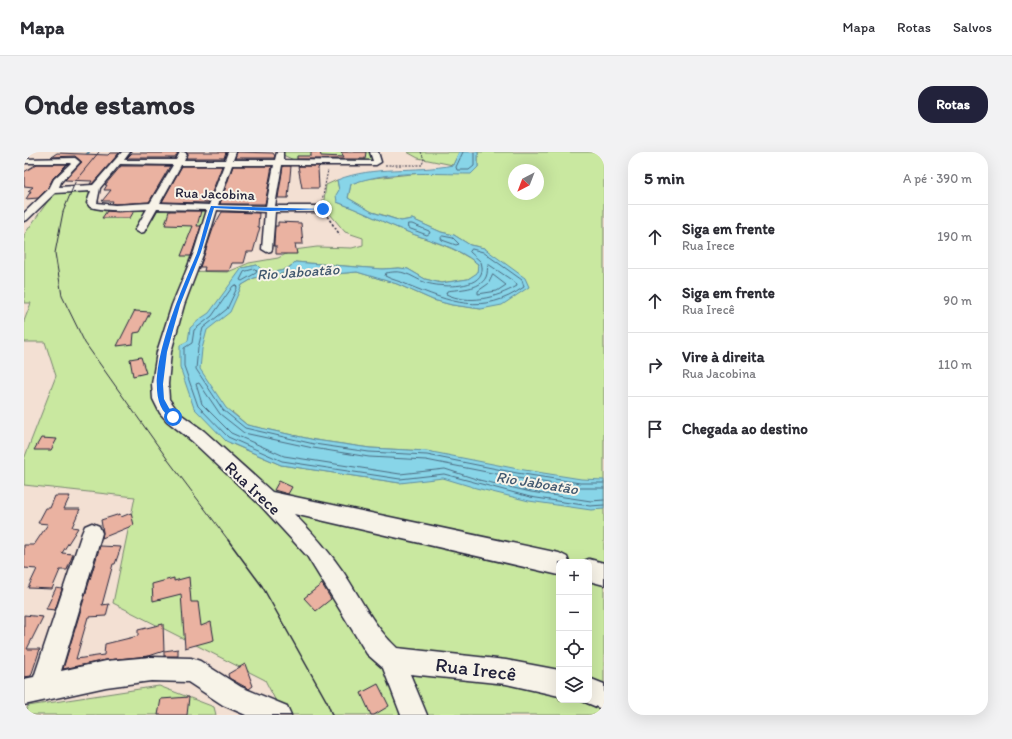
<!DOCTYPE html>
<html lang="pt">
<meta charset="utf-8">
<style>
:root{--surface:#fff;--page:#f2f2f3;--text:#2b2b33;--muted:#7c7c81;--line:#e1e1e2;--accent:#22223b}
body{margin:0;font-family:Itim,sans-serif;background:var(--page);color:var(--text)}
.controls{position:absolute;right:12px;bottom:12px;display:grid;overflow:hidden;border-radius:8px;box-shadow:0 4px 16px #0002}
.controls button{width:36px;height:36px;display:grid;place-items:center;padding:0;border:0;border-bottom:1px solid var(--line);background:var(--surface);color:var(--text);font:20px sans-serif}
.compass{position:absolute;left:484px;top:12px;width:36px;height:36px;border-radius:50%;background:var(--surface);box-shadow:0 4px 16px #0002;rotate:222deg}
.stop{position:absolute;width:12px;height:12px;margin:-9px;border:3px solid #1a73e8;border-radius:50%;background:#fff}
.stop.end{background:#1a73e8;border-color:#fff;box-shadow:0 1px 4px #0008}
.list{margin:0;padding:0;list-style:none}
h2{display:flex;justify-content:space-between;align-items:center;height:52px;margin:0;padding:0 16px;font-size:17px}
h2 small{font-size:13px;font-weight:400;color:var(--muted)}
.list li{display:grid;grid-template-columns:26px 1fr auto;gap:12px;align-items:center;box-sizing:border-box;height:64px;padding:0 16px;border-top:1px solid var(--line)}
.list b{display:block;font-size:15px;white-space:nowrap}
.list p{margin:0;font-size:13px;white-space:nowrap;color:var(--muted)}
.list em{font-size:13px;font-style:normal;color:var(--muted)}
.icon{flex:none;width:22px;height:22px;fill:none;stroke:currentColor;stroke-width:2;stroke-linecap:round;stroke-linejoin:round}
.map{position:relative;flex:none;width:580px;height:563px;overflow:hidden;border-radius:16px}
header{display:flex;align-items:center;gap:24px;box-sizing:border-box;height:56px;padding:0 20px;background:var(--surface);border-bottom:1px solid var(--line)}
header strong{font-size:19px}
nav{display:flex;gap:22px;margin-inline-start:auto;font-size:14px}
.intro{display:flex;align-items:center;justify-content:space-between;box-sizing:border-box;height:96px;padding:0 24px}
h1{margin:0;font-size:28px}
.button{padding:10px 18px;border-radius:16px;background:var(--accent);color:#fff;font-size:14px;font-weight:700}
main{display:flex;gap:24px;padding:0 24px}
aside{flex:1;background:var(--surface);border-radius:16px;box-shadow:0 4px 16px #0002}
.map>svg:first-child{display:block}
.green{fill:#c9e8a0;stroke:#76856e;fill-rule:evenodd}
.water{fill:#88d5e8;stroke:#5f8da3}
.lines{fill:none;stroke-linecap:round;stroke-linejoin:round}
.shore{stroke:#4b6a80;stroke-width:1}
.stream{stroke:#5f8da3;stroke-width:2}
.building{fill:#eab2a1;stroke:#22223b}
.minor-casing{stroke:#22223b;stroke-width:3}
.path-far1{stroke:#22223b;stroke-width:1;stroke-dasharray:2 1.5;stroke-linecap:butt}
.path{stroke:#22223b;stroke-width:1.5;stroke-dasharray:2.5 2;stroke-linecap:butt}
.minor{fill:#f7f3e8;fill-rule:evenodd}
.tram-far1{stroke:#22223b;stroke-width:1}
.tram{stroke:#22223b;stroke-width:1.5}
.route{fill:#1a73e8}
.labels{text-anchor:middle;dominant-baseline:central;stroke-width:4;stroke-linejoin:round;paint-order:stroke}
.far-street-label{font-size:14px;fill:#22223b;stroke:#f7f3e8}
.far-water-label{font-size:15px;font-style:italic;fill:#41586f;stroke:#f7f3e8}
.street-label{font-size:17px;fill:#22223b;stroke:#f7f3e8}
.near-street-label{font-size:20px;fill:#22223b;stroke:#f7f3e8}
</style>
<header>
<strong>Mapa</strong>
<nav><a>Mapa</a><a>Rotas</a><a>Salvos</a></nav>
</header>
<div class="intro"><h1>Onde estamos</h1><a class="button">Rotas</a></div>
<main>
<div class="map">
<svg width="580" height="563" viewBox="0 0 580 563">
<rect width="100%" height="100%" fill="#f3e0d3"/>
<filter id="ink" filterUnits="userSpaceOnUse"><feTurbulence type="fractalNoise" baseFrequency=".025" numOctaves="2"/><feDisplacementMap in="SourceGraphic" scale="8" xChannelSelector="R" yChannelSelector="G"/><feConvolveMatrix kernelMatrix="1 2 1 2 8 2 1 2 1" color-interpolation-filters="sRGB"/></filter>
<g filter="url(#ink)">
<path class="green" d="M259 0H349L353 10 272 9 259 3Z
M383 0H435V1L429 13 394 6Z
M454 0H580V563H259L241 528 89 451 111 345 0 333V307L32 224 21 190H0V169L7 151H0V83L31 39 55 38 68 41 67 55 82 58 183 59 161 119 204 120 225 111 254 106 270 98 293 95 328 96 339 93V86L321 80 306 62 300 48 302 33 313 28 315 38 313 50C336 58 358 70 381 79 406 89 432 95 454 112V121L444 127 417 131 401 127 384 117 375 116 358 117 271 110C262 120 252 120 240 120L233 113 218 116 214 141 218 133 230 126 265 120 300 123 333 120 373 132 409 148 428 153 457 157 472 106 460 96 446 93 430 83 417 80 388 67 377 69 359 63 348 60 324 46 327 32 340 27 454 15ZM490 18H514V42H490ZM208 260 223 273 291 288 346 296 402 299 376 331 257 313 206 291ZM535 410H565V548H535Z
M135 534 190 555 192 563H0L4 554Z"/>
<path class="water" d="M435 0H454V15L447 22C408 22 364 18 327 32L324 46 348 60 377 69 388 67 417 80 430 83 446 93 460 96 501 126 505 135 478 153 457 157 428 153 409 148 373 132 333 120 300 123 265 120 230 126 218 133 206 160 183 178 178 197 176 217 202 256 223 273 291 288 346 296 403 299 494 317 557 327 580 328V357L567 358 505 349 452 336 419 326 376 331 257 313 202 289 170 256 156 215V193L164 189 166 176 176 167 185 161 218 116 233 113 240 120C252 120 263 120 271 110L358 117 375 116 384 117 401 127 417 131 444 127 453 121 454 112C432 94 406 89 381 79 358 70 336 58 313 50L312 43 315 38 313 28C351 13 390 21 429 13Z"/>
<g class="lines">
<path class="shore" d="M439 0 432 15 433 18H445L450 14V0
M384 72H388L405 79 406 81 403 83 384 76Z
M419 84 429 86 435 92 432 93 418 88 417 86Z
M448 97 459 100 498 128 500 135C459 164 426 150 384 133 376 129 368 128 361 124L362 121C368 120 374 119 380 121 388 123 395 129 403 131 416 135 451 137 457 122 459 118 458 114 457 110L446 100Z
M464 112 492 131 493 134C472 146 445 153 422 142L423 139C435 137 456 138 462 125 464 121 463 116 464 112Z
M231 117 233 119 232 121 218 129 216 128 220 120Z
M469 123 482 133 473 139 454 142V139L464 132Z
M580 331H556L493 321 403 303 345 300 290 292 221 276 199 258 172 217 174 196 179 176 203 157 213 136 212 133 209 134 188 164 170 178 168 191 160 196V214L174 254 204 285 258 309 376 327 420 322 506 345 566 354 580 353
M580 336H556L493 326 402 308 345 305 289 296 220 281 196 262 175 231 172 232 178 252 207 281 260 304 376 322 421 317 455 328 507 340 567 349 580 348"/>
<path class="stream" d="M51 7 61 4 65 0"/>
</g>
<path class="building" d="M163 0H202L200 6H162L164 3Z
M213 0 249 1 251 4 250 6H211Z
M287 0H296L297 4 320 5 317 0H342L341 7H273V4H287Z
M33 1 84 3 86 1H95L68 32H66L68 29 41 28 58 10 51 4 27 5Z
M108 1H154L151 6H103Z
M13 12H43L29 26 24 36 14 46 2 47 7 39H4L9 35 0 34V20Z
M97 14H146L125 50 91 52 88 51 89 49H78L87 38H80L83 33H81Z
M158 14H198L184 51 138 50Z
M209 14H248L241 52H196Z
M259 14H267L264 46H254Z
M274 14H296L294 16 295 36H278Z
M83 59 94 60 110 59 106 66H78Z
M145 59H177L173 74H177L167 104H157L169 74 141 73Z
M198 60 235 61 234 75H236L229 100H223L220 111H208L205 119H180L181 115H176L190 74Z
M254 70 277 71 279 92H271L273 102H252V94H250V90L251 74H254Z
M111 158V159L126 160 116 180 110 181 109 192 93 194Z
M117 205 122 221 109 224 106 207Z
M17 286 33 287 27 298H10Z
M255 329 268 335 264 342 250 338Z
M31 344H46L40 357H56L48 375 54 376 38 401 49 402 43 418H36L28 437 4 436 13 417 0 416V393H10L24 372 14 371 22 356H26Z
M107 361 110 373 78 386 79 380 77 368 96 362 97 365Z
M76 394 97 395 91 412H89L78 453 85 452 82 464 64 465 52 507 80 503 81 492 114 484V478L139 472 140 499 125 504 82 508 39 517Z
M165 425 167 450H174L177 474 187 470 190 488 161 496 157 442 129 449 128 432 150 426V429Z
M298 432 307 447 292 459 280 446Z
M32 436 38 437 31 458 22 457Z
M0 463 19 465 3 497H16L7 524 0 525Z
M154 497V504H140V499Z
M221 512 229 534 225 537 205 526 204 522Z
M354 532 365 554 350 563H347L337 541Z
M165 545 163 563H134L137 547Z"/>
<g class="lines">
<g class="minor-casing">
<path id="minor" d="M98 0H106L100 8H152L156 0H160L163 2 160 8H201L204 0H212L209 8H251L253 0H259V8L349 9 346 0H354L357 10 352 13H258L251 54H299L304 57 299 60H251L248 97 247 99 243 100 238 97 241 60 193 58 180 100 160 153 147 200 144 232 145 247 155 261 180 279 248 340 535 401 543 405 545 410H535V423L270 362C288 380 305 399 320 421 337 447 350 475 373 496L482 508 535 518V544L482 532 386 522 403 563H377L359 516 343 502 283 404 236 353 168 289 143 269 136 261 129 247 128 232 133 200 148 153 170 100 183 58 133 57 120 80 116 81 111 78 123 57C103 58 85 60 66 55L63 51 67 39 31 41 3 68 0 69V61L25 37 30 27 47 11H0V7L51 6 56 10 37 30 35 35 69 33ZM96 12 149 13 126 51 91 53 73 51 76 36ZM157 13H200L185 53 136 51ZM208 13H250L242 54 194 53Z
M68 371 75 374 78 381 37 519 82 509 127 505 167 506 176 509 217 535 263 554 267 563H222L199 553 164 530 127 529 82 535 0 553V527L10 525 58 381 61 374Z
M565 407 580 411V433L565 429V410H558Z
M565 526 580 532V558L556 548H565Z"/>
</g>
<path class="path-far1" d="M361 13H398L400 7 397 0
M298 49 304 18"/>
<path class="path" d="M303 64 316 83"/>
<use href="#minor" class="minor"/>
<path class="tram-far1" d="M75 0 52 28 39 60 31 101 38 144 61 191 144 308 205 389"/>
<path class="tram" d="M204 388 238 434 303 550 308 563"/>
</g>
</g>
<path class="route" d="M187 54 301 57 246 59 190 56 177 100 156 153 143 200 139 232 140 247 145 256 152 265 149 267C106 247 161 131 173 101 178 86 181 69 187 54Z"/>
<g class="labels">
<g class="far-street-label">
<text transform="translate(191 42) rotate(2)">Rua Jacobina</text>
</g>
<g class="far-water-label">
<text transform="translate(274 120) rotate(-4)">Rio Jaboatão</text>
<text transform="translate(513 331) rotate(9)">Rio Jaboatão</text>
</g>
<g class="street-label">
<text transform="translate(229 336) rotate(43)">Rua Irece</text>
</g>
<g class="near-street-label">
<text transform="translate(452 517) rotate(7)">Rua Irecê</text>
</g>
</g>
</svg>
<div class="controls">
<button>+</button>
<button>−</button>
<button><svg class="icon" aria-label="locate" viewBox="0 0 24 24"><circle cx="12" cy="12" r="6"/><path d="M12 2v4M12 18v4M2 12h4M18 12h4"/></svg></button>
<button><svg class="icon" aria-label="layers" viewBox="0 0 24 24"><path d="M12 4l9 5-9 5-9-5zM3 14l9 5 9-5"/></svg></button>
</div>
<svg class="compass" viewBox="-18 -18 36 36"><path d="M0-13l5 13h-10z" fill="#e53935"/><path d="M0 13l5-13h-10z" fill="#7c7c81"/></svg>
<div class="stop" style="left:149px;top:265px"></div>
<div class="stop end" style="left:299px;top:57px"></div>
</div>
<aside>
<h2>5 min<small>A pé · 390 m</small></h2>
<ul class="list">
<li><svg class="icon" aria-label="ahead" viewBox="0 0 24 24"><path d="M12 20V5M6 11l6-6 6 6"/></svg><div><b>Siga em frente</b><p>Rua Irece</p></div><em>190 m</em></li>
<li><svg class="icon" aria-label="ahead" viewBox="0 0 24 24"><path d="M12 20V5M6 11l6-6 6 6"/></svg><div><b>Siga em frente</b><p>Rua Irecê</p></div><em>90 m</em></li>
<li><svg class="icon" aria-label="right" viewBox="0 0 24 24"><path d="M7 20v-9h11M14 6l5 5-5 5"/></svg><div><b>Vire à direita</b><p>Rua Jacobina</p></div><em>110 m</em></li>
<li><svg class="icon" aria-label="arrive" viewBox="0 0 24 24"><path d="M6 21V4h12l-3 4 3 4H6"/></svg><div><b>Chegada ao destino</b></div></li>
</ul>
</aside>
</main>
